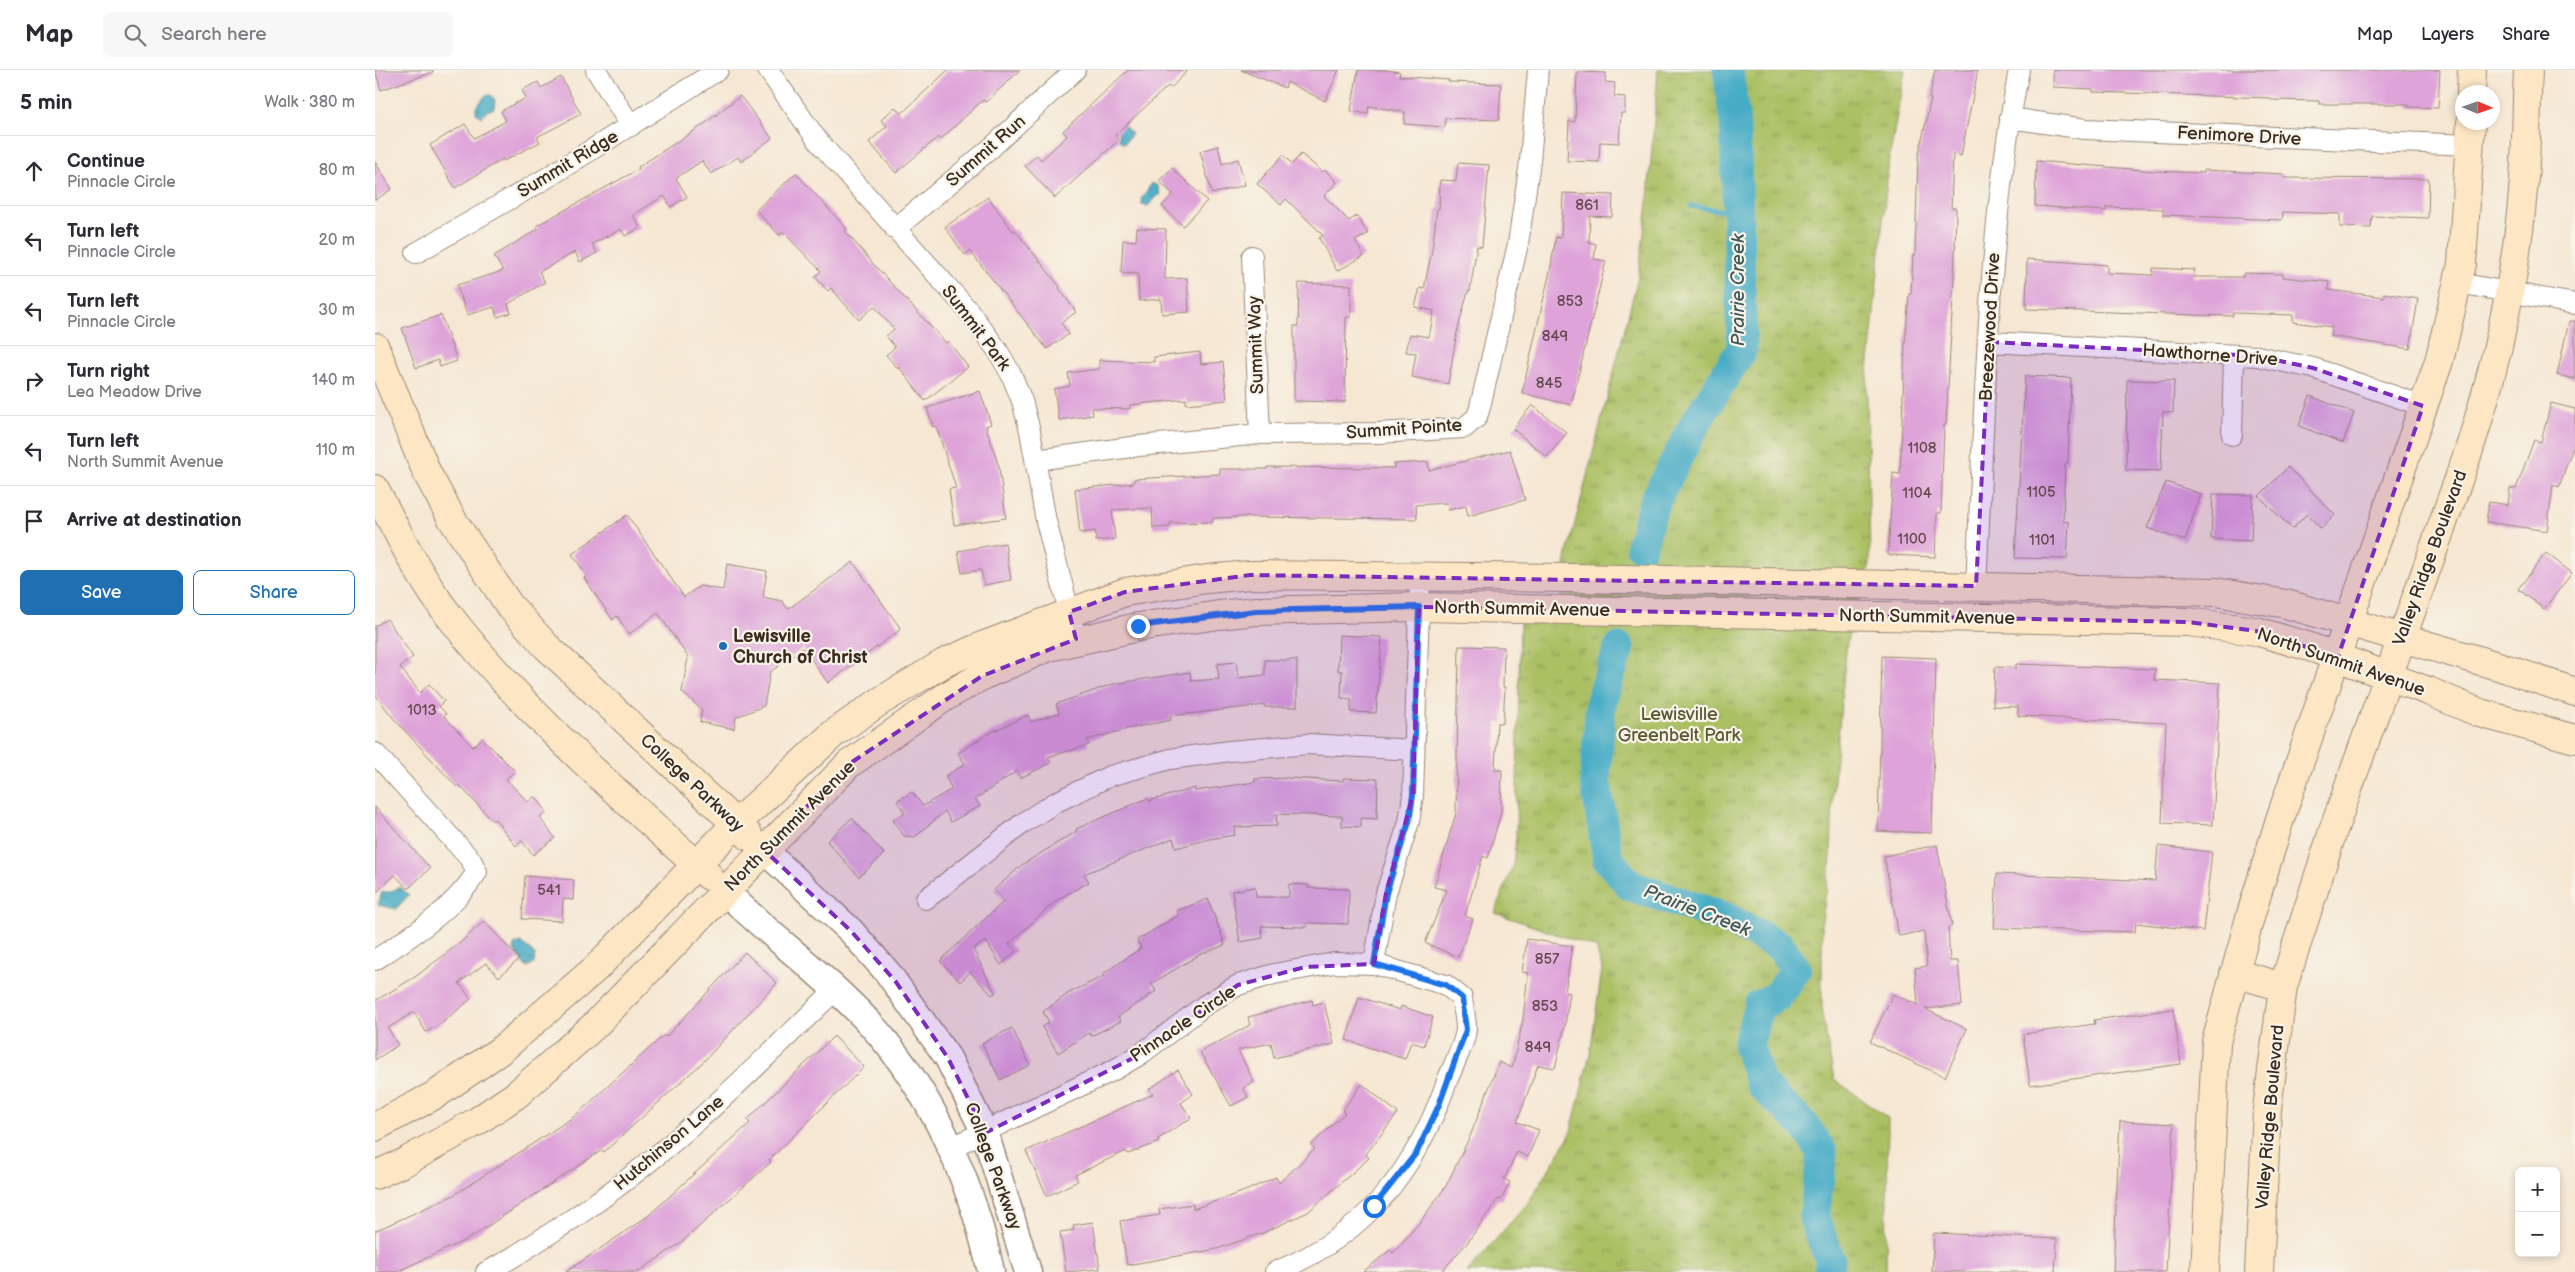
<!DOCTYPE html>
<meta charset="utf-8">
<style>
:root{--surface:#fff;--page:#f7f7f7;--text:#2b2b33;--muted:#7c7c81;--line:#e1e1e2;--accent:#1f6fb2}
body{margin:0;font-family:"Balsamiq Sans",sans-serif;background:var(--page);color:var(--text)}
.controls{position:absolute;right:15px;bottom:15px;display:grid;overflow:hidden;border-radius:8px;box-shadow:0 2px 8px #0003}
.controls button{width:45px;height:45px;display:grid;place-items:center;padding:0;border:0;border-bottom:1px solid var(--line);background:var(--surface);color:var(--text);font:25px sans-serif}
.compass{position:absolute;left:2080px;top:15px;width:45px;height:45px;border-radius:50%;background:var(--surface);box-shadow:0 2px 8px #0003;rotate:92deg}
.stop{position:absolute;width:15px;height:15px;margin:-11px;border:4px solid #1a73e8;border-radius:50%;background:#fff}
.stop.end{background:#1a73e8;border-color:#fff;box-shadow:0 1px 5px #0008}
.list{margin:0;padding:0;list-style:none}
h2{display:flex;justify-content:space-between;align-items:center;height:65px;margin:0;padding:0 20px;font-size:21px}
h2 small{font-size:16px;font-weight:400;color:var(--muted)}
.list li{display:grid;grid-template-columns:32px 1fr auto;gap:15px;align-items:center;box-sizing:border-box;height:70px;padding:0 20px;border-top:1px solid var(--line)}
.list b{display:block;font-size:19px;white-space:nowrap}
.list p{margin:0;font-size:16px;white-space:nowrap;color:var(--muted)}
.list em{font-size:16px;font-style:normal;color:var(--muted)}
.actions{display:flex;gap:10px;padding:15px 20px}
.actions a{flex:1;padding:11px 0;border:1px solid var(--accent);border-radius:8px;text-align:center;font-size:18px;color:var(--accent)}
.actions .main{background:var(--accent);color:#fff}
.icon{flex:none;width:28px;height:28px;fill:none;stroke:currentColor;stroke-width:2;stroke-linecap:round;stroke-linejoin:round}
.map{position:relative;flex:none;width:2200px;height:1202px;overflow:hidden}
header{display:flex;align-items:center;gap:30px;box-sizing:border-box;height:70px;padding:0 25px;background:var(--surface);border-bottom:1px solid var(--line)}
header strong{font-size:24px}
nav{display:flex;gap:28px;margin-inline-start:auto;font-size:18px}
.search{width:350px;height:45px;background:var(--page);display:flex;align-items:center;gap:12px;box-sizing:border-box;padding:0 18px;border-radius:8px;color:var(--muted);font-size:19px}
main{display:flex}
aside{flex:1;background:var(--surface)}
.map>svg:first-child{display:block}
.grass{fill:url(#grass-tufts);stroke:#727541}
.water{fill:url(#water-ripples);stroke:#406b72}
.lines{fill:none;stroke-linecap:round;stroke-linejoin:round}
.stream{stroke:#46acc6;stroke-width:5}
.river{stroke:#46acc6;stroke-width:31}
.building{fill:#dea3d9}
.minor-casing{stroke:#988878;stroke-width:22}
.tertiary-casing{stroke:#988878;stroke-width:29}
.secondary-casing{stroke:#988878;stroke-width:30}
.minor{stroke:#fff;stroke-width:20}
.tertiary{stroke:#fff;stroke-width:26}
.secondary{stroke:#fce6c4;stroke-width:28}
.route{stroke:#1a73e8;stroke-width:6}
.marked{fill:#7b2cbf;fill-opacity:0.2;stroke:#7b2cbf;stroke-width:4;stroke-dasharray:10 6;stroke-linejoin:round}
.poi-dot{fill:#1f6fb2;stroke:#f7f3e8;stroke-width:2}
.labels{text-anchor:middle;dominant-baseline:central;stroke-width:4.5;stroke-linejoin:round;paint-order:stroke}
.number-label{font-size:15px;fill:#64484d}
.street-label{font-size:18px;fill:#3b2a1e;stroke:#f7f3e8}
.poi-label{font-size:18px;font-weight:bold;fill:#3b2a1e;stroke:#f7f3e8;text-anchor:start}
.park-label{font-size:18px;fill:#5c5733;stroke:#f7f3e8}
.water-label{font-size:19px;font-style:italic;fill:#3f5859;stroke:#f7f3e8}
</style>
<header>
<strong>Map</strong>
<div class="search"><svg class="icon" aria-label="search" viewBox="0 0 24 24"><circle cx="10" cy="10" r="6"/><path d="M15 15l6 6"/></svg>Search here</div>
<nav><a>Map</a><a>Layers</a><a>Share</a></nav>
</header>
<main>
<aside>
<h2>5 min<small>Walk · 380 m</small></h2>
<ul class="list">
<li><svg class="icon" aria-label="ahead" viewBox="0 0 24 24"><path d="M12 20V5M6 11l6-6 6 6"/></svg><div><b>Continue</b><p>Pinnacle Circle</p></div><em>80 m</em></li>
<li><svg class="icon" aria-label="left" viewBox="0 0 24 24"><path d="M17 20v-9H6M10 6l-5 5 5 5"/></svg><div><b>Turn left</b><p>Pinnacle Circle</p></div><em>20 m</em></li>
<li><svg class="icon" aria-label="left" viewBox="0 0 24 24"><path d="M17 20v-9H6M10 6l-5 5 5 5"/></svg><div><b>Turn left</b><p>Pinnacle Circle</p></div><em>30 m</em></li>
<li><svg class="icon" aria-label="right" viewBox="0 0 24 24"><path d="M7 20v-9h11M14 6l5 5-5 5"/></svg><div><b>Turn right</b><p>Lea Meadow Drive</p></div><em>140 m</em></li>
<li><svg class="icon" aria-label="left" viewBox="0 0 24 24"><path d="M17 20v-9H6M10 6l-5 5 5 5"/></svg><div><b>Turn left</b><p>North Summit Avenue</p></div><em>110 m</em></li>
<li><svg class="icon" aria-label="arrive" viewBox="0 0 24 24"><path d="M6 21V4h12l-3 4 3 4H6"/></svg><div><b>Arrive at destination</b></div></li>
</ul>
<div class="actions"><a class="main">Save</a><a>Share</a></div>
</aside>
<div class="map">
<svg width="2200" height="1202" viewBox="0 0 2200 1202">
<defs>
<pattern id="grass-tufts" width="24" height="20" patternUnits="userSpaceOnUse" patternTransform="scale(1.25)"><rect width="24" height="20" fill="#aac064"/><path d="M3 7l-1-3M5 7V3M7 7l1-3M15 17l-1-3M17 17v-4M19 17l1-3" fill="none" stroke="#8c9c52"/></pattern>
<pattern id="water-ripples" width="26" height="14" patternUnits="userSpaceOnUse" patternTransform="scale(1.25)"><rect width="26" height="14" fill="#46acc6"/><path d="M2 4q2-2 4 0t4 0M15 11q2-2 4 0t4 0" fill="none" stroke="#3c8ca0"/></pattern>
</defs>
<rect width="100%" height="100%" fill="#f7f3e8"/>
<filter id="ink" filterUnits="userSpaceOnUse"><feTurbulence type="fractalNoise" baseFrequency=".02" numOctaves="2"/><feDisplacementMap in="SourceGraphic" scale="10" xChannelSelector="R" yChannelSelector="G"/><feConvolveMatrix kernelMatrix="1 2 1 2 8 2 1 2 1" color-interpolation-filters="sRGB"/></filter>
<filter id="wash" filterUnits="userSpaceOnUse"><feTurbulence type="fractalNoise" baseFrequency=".0096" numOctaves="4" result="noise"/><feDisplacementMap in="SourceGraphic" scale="20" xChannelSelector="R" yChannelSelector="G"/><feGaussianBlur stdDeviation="1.12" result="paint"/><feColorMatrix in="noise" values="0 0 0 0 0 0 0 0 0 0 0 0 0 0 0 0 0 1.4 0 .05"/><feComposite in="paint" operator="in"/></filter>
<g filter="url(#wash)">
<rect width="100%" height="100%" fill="#f6e7d3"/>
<path class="grass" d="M1283 0H1530L1514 90 1492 313 1495 494 1472 571 1458 720 1456 788 1447 851V944L1459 1009 1513 1048 1511 1202H1092L1153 1133 1195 1065 1215 984 1227 899 1221 878 1120 843 1138 795 1141 768 1145 549H1182L1192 484 1263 207 1272 142Z"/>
<path class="water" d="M111 25H116L120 30 119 38 112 41 106 47 101 43V37Z
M743 49 757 64 749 74 744 70Z
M777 113 783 116 785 124 773 136 767 135 766 129Z
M24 817 34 825 21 839 3 835 7 822H15Z
M146 872 160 885 159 894 151 897 139 880V875Z"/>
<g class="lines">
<path class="stream" d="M1316 136 1364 143"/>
<path class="river" d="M1266 477 1279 433 1321 352 1367 279 1360 54 1353 0
M1244 578 1226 631 1220 709 1233 790 1256 816 1351 848 1405 876 1421 899 1403 926 1384 935 1373 975 1386 1015 1429 1055 1447 1082 1439 1149 1455 1189 1454 1202"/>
</g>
<g id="blocks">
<path class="building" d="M0 0H58V2L6 20Z
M573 0H645L611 32 608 30 565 70 563 67 521 103 494 72 512 56 506 50 520 37 526 44Z
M753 0H813L796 18 793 16 740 65 744 70 680 128 650 96 662 85 666 90 692 66 688 61Z
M866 0H964L950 31 912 12 910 18Z
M983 0H1010L1025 2 1024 6 1074 10 1073 12 1126 14 1124 50 1070 48V57L1029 54 1030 42 994 36 993 44 976 41Z
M1560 0H1603L1586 86 1578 84 1576 138H1581L1580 187 1571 355H1569L1566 443H1562L1560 487 1513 485 1518 403 1525 404 1530 273 1534 224H1536L1538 185H1540L1543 87 1556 29H1554Z
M1678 0H2065L2063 38 2033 37 2034 34H1944V31L1896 30V28L1718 22V19L1678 17Z
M1202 2 1231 3 1230 12 1240 13 1239 26 1250 27V43H1246L1244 73 1225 72 1224 92 1192 91 1194 51 1200 52Z
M186 7 206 44 162 67 165 72 129 91 128 89 80 118 55 75 90 54 99 68 131 51 126 41 151 28 147 20 163 12 166 18Z
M365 26 397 68 366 92 363 87 336 104 327 91 301 108 312 127 296 137 289 126 258 145 265 158 250 166 246 159 217 174 222 183 205 192 200 182 164 202 170 212 133 234 136 243 122 247 119 237 92 245 82 215 128 201 119 186 163 159 161 156 264 99 263 97 328 55Z
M843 76 847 94 863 89 870 115 837 124 825 81Z
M926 84 948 102 950 100 962 112 949 126 974 151 982 146 993 164 980 171 989 186 962 201 944 168 948 165 911 129 906 135 882 114 908 85 917 94Z
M1661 91 1780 101 1829 103V100L1909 104V108L2054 109 2053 148 1997 146 1996 158 1965 157V144L1908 142 1907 150 1788 145V139L1731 137V141L1660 136Z
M0 92 17 119 0 130Z
M1083 93 1114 95 1107 177 1102 176 1095 221H1093L1082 262 1073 314 1037 307 1041 283 1031 282 1035 264 1054 267 1059 241 1040 237 1045 218 1049 219 1057 180 1062 139H1064L1065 110 1081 111Z
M797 98 832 131 808 156 787 136 798 124 784 111Z
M421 103 472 159 470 161 501 197 571 273 573 271 593 297 550 331 524 297 523 299 511 285 520 277 511 266 519 259 499 236 484 250 456 218 453 221 440 207 446 201 408 162 404 165 381 140Z
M1188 123 1238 125 1237 147 1215 146 1214 172 1221 174 1219 189 1231 191 1196 335 1147 323 1175 201 1181 167 1186 168Z
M613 127 638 161 640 160 685 217 684 218 701 242 686 253 694 264 672 279 595 181 590 185 570 157Z
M762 158 791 159 790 209 812 208 814 242 787 244 786 229 764 231 763 204 746 203 748 170 761 171Z
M1652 189 1732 195V203L1778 205V198L1820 200 1819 207H1868L1869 203 1908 204V207L1954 212 1953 220 2009 227V223L2043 229 2035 279 1955 266 1957 257 1918 252V245L1858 243V246L1821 245 1651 239Z
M924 213 976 215V247H971L970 332 919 331V256H923Z
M66 245 82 291 65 297 63 290 41 298 27 258Z
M2194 251H2200V309L2182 305Z
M825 282 826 294 848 292 852 330 811 334V329L755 335V339L717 338 718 345 684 350 679 319 695 316 693 303 724 299V290L779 292V287Z
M1650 306 1696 308 1693 393H1690L1688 451 1694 452 1692 489 1640 488Z
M1752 310 1799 311 1798 343 1788 342 1786 401 1751 400Z
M605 321 616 354 611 356 624 397 631 448 579 455 574 419 581 418 561 356 558 357 552 338Z
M1935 326 1979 343 1968 373 1924 356Z
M2176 333 2200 339V371L2184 417 2178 415 2172 461 2111 452 2114 432 2133 435 2135 418 2141 419 2159 370 2166 372Z
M1157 335 1192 363 1172 387 1138 359Z
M1135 380 1150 430 1093 446 1091 436 1073 440 1072 433 1041 435 1042 449 867 447 838 448V452L795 453V457L778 458 777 438 737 440 740 469 721 471 720 461 705 463 700 419 759 413V409L845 404V399H892V397L1019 398V394L1053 392 1054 400Z
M1913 397 1960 445 1946 459 1932 444 1917 459 1884 426Z
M1791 412 1826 424 1810 471 1772 458Z
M1838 424 1878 425 1876 471 1836 469Z
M252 445 309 527 325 516 348 520 352 494 392 501 388 527 407 531 413 539 478 492 526 559 453 613 428 578 395 602 389 636 361 647 359 659 325 652 327 640 307 622 313 587 283 543 254 564 242 546 238 550 209 508 212 506 197 484Z
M630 473 636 510 609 515 606 500 587 503 583 481Z
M2171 483 2197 503 2169 539 2143 519Z
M12 549 38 587 25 597 45 623 54 614 69 631 64 636 71 644 69 646 98 677 107 668 140 701 131 709 153 732 160 726 172 742 165 748 180 768 158 785 147 771 141 776 120 749 118 751 84 715 82 717 18 648 0 624V556Z
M964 565 1007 567 1001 643 976 642V629L966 628 967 601H963Z
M1084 576 1129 577 1128 617H1130L1128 653H1122L1120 700H1127L1126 742 1113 788 1108 786 1090 846 1098 849 1083 887 1050 873 1072 820 1059 817 1081 743Z
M1507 586 1561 588 1557 763 1503 761Z
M890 590H922V637H890V635L795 646 796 650 752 659 712 670 714 675 673 687 676 693 645 708 642 701 600 729 605 736 576 752 570 741 540 767 529 766 518 750 530 743 522 731 537 722 548 736 577 719 570 706 590 694 583 683 613 664 653 645 656 652 684 643 681 634 738 614 815 602 816 611 844 609 842 594 861 592 863 608 890 605Z
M1641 594 1780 599 1779 610 1845 613 1838 755 1787 753 1791 653 1643 646V637L1618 636 1620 597 1641 598Z
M914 708 968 711V708L1003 709 1002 749 986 748V757L967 756V746L901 744 902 756 859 757 860 765 834 769 801 778 798 768 709 804 714 812 682 830 634 874 641 881 626 895 611 871 598 879 620 923 617 925 595 902 585 912 565 891 629 831 619 820 648 794 702 761 701 759 773 728 774 731 820 718V721L880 712V709Z
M0 737 55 798 33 819 20 805 0 824Z
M477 748 509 784 484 807 452 771Z
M1562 775 1577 856 1573 857 1575 891H1583L1587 935 1550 939 1592 959 1570 1007 1495 972 1518 924 1543 935 1540 898 1552 896 1549 861 1524 866 1509 786Z
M1783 776 1837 782 1828 861 1761 853 1760 862 1619 858 1622 804 1780 811Z
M150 806 199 810 198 830 188 829 187 851 147 849Z
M914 814 933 815V818L974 819 973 854 932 853V857L886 856 888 868 865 872 857 821 880 817 881 827H914Z
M833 829 850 875 824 885 776 914 781 921 743 947 746 951 716 966 714 963 683 983 667 957 674 952 668 942 694 923 729 906 728 904 766 878 762 870 804 845 802 841Z
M109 851 144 889 124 907 111 893 84 913 96 929 68 952 51 962 39 942 13 958 23 975 0 990V931L40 907 86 872Z
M1152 869 1197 876 1190 922 1195 923 1190 956 1180 998 1163 995 1142 1052 1164 1060 1153 1087 1142 1082 1129 1109 1135 1112 1126 1130 1123 1129 1092 1173 1066 1202H988L1015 1180 1018 1183 1045 1152 1071 1116 1096 1064 1124 992 1137 998 1148 950 1153 903 1147 902Z
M370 882 402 913 328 992 229 1082 227 1080 95 1168 21 1202H0V1161L79 1125 200 1046 289 965 291 967Z
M984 927 1025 940 1026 936 1058 947 1049 976 1036 972 1030 989 971 970Z
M937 930 938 935 949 932 959 974 899 988 896 973 863 980 879 1012 868 1018 873 1027 856 1036 825 982 875 955 873 947Z
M1798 939 1806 994 1655 1015 1648 964 1720 954 1719 950Z
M637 958 655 995 625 1010 607 973Z
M459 966 489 997 394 1090 396 1092 307 1172 263 1202H191L273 1146 375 1053 372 1050Z
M803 1000 818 1024 806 1033 816 1048 783 1069 784 1072 753 1084 751 1081 700 1105 703 1111 672 1126 651 1081 778 1024 774 1019Z
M987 1014 1023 1043 991 1084 994 1088 933 1142 890 1162 842 1179 752 1195 745 1151 785 1145 784 1139 818 1134V1139L870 1121 901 1107 904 1113 940 1079 936 1075 970 1043 967 1041Z
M1745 1051 1799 1054 1791 1202H1738Z
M718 1152 725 1199 691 1202 685 1162 699 1160 698 1155Z
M1559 1163 1682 1169 1680 1202H1557Z"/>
</g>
</g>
<g filter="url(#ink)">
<use href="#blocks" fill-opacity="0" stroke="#988878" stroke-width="1"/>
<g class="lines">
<g class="minor-casing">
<path id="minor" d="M221 0 256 56
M393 0 443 71 593 240 623 281 637 306 647 331 655 361 671 451 698 557
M1635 48 1710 59 2095 75
M520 159 616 78 700 0
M41 183 170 109 343 0
M877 186 885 364
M2083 213 2200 234
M1614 272 1882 286 1938 298 2048 336
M1857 365 1859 285
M661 390 764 376 885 364 1003 363 1089 358 1102 347 1105 337 1143 174 1155 91 1163 0
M1601 516C1610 344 1611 169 1644 0
M0 683 96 790 102 802C77 841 38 865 0 890
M551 829 648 753 681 732 735 706 795 689 855 681 933 674 1039 680
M999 894 1011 823 1034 752 1038 725 1045 506
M575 1078 739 1000 766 984 830 935 863 915 899 904 959 893 999 894 1071 915 1087 928C1088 938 1091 948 1091 958 1091 971 1077 998 1072 1011 1041 1100 990 1166 900 1202
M111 1202C134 1191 155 1176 176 1163 282 1096 370 1008 459 921"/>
</g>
<g class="tertiary-casing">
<path id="tertiary" d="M389 780 476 861 513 903 573 988 610 1063 653 1202
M350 821C400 871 460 912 506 966 562 1033 598 1117 616 1202"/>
</g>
<g class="secondary-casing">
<path id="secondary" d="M2096 22 2097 0
M0 277 52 403 77 449 134 535 171 576 374 766
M0 419C22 461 43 505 72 543 148 642 243 723 334 806
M1859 903 1908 917
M0 1057 60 1025 126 980 220 899 361 754 458 664 504 632 569 593 607 576 750 522 832 509 875 505 1200 508 1841 522 1911 534 2123 596 2200 622
M0 1105 28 1093 101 1052 141 1025 219 956 474 694 570 627 607 606 674 577 763 557 844 545 881 541 1044 537 1813 552 1881 561 1935 577 2053 621 2105 643 2200 669
M1830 1202 1841 972 1876 844 1905 749 2064 291 2087 194 2096 52
M1884 1202 1892 1039 1908 917 1958 761 2094 380C2121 296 2141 209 2148 121 2152 81 2151 40 2153 0"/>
</g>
<use href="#minor" class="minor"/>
<use href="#tertiary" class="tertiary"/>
<use href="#secondary" class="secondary"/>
</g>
</g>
<g class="lines" filter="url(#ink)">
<path class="route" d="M763 556 881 541 1044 537 1038 725 1034 752 1011 823 999 894 1071 915 1087 928 1091 960 1064 1035 1042 1082 999 1136"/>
</g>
<path class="marked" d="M1614 272 1882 286 1938 298 2048 336 1963 587 1881 561 1813 552 1044 537 1038 725 1011 823 999 894 930 897 863 915 766 984 610 1063 573 988 521 912 476 861 389 780 474 694 607 606 701 569 694 542 750 522 875 505 1601 516Z"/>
<circle class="poi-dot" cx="348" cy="576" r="5"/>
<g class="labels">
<g class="number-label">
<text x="1212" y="135">861</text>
<text x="1195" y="231">853</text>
<text x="1180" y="266">849</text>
<text x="1174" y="313">845</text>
<text x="1547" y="378">1108</text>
<text x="1666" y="422">1105</text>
<text x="1542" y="423">1104</text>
<text x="1537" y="469">1100</text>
<text x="1667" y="470">1101</text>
<text x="47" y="640">1013</text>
<text x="174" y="820">541</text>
<text x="1172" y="889">857</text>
<text x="1170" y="936">853</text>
<text x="1163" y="977">849</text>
</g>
<g class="street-label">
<text transform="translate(1864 66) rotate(3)">Fenimore Drive</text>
<text transform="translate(611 81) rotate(-41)">Summit Run</text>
<text transform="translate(193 94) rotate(-31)">Summit Ridge</text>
<text transform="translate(1615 257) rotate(-87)">Breezewood Drive</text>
<text transform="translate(601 258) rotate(53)">Summit Park</text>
<text transform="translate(881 275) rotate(-92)">Summit Way</text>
<text transform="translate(1835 285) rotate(4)">Hawthorne Drive</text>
<text transform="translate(1029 359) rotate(-4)">Summit Pointe</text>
<text transform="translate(2055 488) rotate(-70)">Valley Ridge Boulevard</text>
<text transform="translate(1147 539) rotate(1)">North Summit Avenue</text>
<text transform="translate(1552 547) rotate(1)">North Summit Avenue</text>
<text transform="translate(1966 592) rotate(19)">North Summit Avenue</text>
<text transform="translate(317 713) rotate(43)">College Parkway</text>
<text transform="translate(415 756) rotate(-45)">North Summit Avenue</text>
<text transform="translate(808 954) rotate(-34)">Pinnacle Circle</text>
<text transform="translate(1895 1047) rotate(-85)">Valley Ridge Boulevard</text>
<text transform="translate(294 1073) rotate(-40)">Hutchinson Lane</text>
<text transform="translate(618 1096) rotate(70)">College Parkway</text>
</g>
<g class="poi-label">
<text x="358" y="566">Lewisville<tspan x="358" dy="21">Church of Christ</tspan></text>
</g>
<g class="park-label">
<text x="1304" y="644">Lewisville<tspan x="1304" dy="21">Greenbelt Park</tspan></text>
</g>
<g class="water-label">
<text transform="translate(1363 220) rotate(-90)">Prairie Creek</text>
<text transform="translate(1322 841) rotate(21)">Prairie Creek</text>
</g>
</g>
</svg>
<div class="controls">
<button>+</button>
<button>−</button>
</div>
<svg class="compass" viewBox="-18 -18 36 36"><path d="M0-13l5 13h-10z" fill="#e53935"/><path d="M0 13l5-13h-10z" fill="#7c7c81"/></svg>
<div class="stop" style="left:999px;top:1136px"></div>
<div class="stop end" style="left:763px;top:556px"></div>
</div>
</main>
